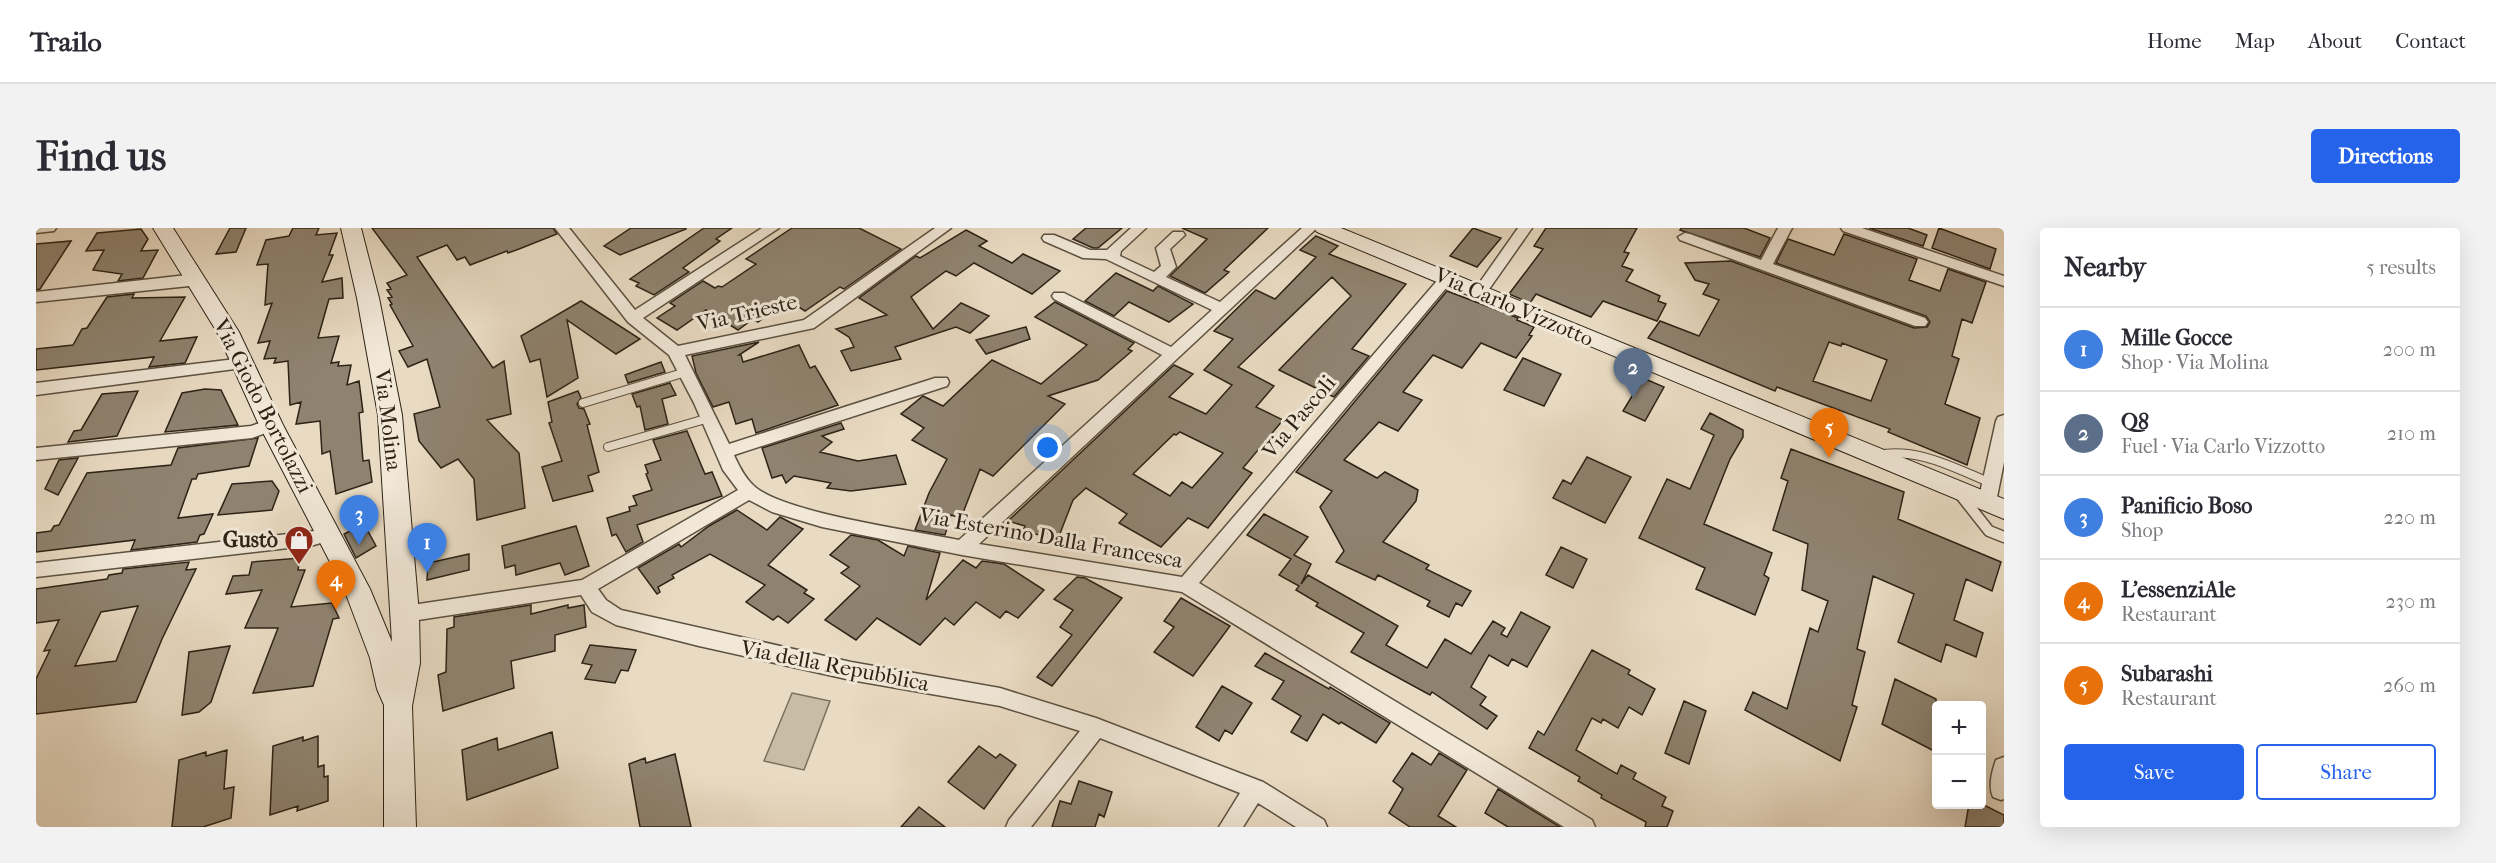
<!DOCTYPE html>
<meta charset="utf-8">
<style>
:root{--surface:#fff;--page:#f2f2f3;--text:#2b2b33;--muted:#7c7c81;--line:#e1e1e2;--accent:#2563eb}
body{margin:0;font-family:"IM FELL French Canon",serif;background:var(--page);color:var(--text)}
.controls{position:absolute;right:18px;bottom:18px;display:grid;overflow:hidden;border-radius:6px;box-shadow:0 6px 24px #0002}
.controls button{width:54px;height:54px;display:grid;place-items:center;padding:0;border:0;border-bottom:2px solid var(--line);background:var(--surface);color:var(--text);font:30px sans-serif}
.you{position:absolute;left:1012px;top:220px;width:21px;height:21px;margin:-15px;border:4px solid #fff;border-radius:50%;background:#1a73e8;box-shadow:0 0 0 9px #1a73e833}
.badge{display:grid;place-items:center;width:39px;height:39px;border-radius:50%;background:var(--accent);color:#fff;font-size:20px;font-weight:700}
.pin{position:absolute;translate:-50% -50px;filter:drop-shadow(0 2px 3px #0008)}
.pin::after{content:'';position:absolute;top:32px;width:21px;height:18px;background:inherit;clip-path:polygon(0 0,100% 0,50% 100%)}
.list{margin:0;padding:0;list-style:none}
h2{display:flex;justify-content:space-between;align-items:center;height:78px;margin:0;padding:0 24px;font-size:26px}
h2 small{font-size:20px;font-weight:400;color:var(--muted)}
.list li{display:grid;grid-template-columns:39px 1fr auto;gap:18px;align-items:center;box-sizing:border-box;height:84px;padding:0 24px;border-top:2px solid var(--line)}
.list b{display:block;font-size:22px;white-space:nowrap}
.list p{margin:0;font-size:20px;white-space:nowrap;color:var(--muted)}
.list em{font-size:20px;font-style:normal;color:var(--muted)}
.actions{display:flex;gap:12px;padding:18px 24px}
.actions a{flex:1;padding:14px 0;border:2px solid var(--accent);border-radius:6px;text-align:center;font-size:21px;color:var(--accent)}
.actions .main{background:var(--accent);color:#fff}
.map{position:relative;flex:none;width:1968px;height:599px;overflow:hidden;border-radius:6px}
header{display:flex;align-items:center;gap:36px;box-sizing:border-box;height:84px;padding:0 30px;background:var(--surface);border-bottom:2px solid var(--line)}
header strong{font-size:28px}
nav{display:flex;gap:33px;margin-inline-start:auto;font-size:21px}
.intro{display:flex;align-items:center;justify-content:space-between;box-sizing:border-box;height:144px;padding:0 36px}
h1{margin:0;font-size:42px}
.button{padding:15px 27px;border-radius:6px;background:var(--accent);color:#fff;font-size:21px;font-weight:700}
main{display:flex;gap:36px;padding:0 36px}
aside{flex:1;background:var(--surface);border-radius:6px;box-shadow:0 6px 24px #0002}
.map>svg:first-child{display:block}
.green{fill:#c9bca6;stroke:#7b705e;stroke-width:1.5}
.building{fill:#8f8370;stroke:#2d2316;stroke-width:1.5;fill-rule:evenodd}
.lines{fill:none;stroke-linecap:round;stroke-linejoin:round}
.lane-far1-casing{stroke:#5c5141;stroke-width:10}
.lane-casing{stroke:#5c5141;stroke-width:13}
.street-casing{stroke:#5c5141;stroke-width:3}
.secondary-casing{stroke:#2d2316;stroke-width:2}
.lane-far1{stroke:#f1e8d8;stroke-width:8}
.lane{stroke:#f1e8d8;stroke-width:10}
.street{fill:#f1e8d8;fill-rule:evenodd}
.secondary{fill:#f1e8d8;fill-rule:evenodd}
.labels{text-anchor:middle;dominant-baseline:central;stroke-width:6;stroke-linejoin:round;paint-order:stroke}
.street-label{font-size:22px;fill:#2d2316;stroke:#f1e8d8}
.poi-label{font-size:22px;font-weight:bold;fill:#2d2316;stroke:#f1e8d8;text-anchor:end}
</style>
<header>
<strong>Trailo</strong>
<nav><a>Home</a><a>Map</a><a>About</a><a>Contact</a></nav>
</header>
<div class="intro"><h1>Find us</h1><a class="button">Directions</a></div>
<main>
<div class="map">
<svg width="1968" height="599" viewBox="0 0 1968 599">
<rect width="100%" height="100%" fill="#e9dbc3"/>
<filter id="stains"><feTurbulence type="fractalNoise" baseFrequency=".00333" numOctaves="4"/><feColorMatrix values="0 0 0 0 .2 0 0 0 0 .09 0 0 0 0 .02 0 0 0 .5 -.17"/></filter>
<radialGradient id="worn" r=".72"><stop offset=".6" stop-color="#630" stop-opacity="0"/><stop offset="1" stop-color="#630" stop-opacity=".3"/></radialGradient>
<path class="green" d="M756 465 794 473 768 542 728 533Z"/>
<path class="building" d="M194 0H210L200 24 180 26Z
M257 0H283L280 7 301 5 293 27H297L286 54 306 50 307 70 293 71 282 110 303 108 295 135 303 134 302 138 315 137 311 157 323 153 327 184 323 185 327 233 333 232 336 254 300 266 294 223 286 226 284 193 260 196 265 174 254 177 252 133 238 135 240 130 228 131 234 113 222 115 236 75 229 77 232 36 221 37 230 12 253 8Z
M336 0H517L521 6 483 21 472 25 471 23 434 37 429 29 421 32 411 17 381 29 457 140 468 133 475 186 451 192 483 225 489 280 441 292 438 251 422 231 405 240 383 213 378 186 404 179 391 131 372 139 363 123 377 118 354 77 356 76 352 70 356 69 351 62 355 61 351 55 371 47Z
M595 0H650V1L584 27 568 18Z
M668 0H696L680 11 684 13 647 40 653 44 618 67 600 58 603 55 594 51Z
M756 0H823L865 21 808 61 804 59 769 83 752 72 722 94 717 91 702 102 670 82 641 102 621 90 639 78 634 75 667 53 679 60 682 58 686 59 720 36 710 31Z
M1050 0H1086L1062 20H1057L1037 11Z
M1146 0H1232L1188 42 1193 44 1169 65 1134 48 1171 11Z
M1437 0 1465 10 1441 39 1414 28Z
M1510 0H1601L1588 24 1593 25 1586 38 1597 42 1590 53 1624 68 1622 73 1630 76 1621 93 1567 73 1555 89 1500 66 1494 75 1473 66 1507 21 1498 18Z
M1645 0H1708L1734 10 1724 29 1644 2Z
M1833 0H1872L1891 7 1887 18Z
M1903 0 1960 21 1954 41 1896 20Z
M105 1 112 11 105 23 122 22 107 50 82 53 86 46 57 42 68 22 50 23 61 5Z
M930 2 951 13 943 18 976 35 987 26 1024 43 996 66 938 35 920 48 910 43 875 69 897 101 925 75 953 88 934 105 920 99 859 119 865 131 815 143 805 123 818 119 813 109 800 101 851 87 823 70 880 28 884 30Z
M1808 6 1881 31 1873 52 1904 63 1912 41 1950 54 1936 95 1926 91 1916 128 1923 131 1909 176 1944 190 1931 237 1852 204 1854 201 1741 159 1739 163 1612 110 1624 93 1663 108 1683 72 1667 66 1673 56 1659 52 1649 35 1695 33 1878 100 1891 99 1894 94 1890 88 1740 35 1752 11 1798 27ZM1793 114 1805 118 1806 115 1851 132 1835 173 1777 153Z
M1280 8 1302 18 1293 26 1370 56 1316 121 1333 128 1298 169 1243 142 1315 68 1296 49 1202 139 1238 158 1220 179 1247 192 1207 240 1216 245 1172 300 1152 290 1125 319 1083 295 1091 286 1050 260 1037 272 1023 308 1005 303 1003 307 987 303 989 298 972 293 1138 137 1157 146 1133 169 1170 186 1196 157 1168 142 1197 111 1178 103 1220 62 1239 71 1280 29 1264 22ZM1144 204 1187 225 1156 260 1146 254 1134 268 1097 246 1138 206 1140 207Z
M35 13 4 61 0 62V16Z
M1080 45 1117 63 1122 58 1157 76 1133 94 1093 74 1078 88 1049 73Z
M1411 63 1482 90 1481 92 1498 99 1493 107 1496 108 1480 130 1445 115 1426 140 1397 127 1367 164 1386 172 1362 203 1343 194 1308 232 1341 250 1349 244 1382 262 1380 273 1347 314 1393 337 1390 341 1435 363 1426 378 1420 375 1413 389 1391 378 1394 373 1342 347 1339 352 1300 334 1308 323 1284 279 1296 263 1260 244Z
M98 66 96 70 149 69 124 113 161 109 149 135 113 139 118 129 0 142V121L37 117 46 101 51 100 71 69Z
M545 73 604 111 580 126 531 92 542 150 511 169 504 131 494 134 485 108Z
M1019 74 1098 115 1092 121 1096 123 1062 152 1012 168 1029 176 957 248 944 241 925 290 915 287 909 307 879 302 893 265 911 231 876 212 888 200 865 186 887 168 907 178 956 132 1005 156 1051 117 999 89Z
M990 99 994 111 950 126 940 112Z
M723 114 703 127H705L707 134 763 117 774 140 779 138 802 177 720 205 716 191 700 196 693 174 677 179 660 145 656 128Z
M1487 130 1525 146 1508 178 1468 162Z
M625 134 629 144 592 155 589 147Z
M1607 150 1628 159 1609 193 1587 183Z
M634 155 640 167 626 171 632 196 609 202 604 178 601 179 596 166Z
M169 161 185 162 202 197 129 204 146 165Z
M102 163 81 208 32 214 38 203 45 202 66 166Z
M542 163 545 170 541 176 543 180 548 181 554 196 551 197 563 244 552 248 557 263 517 273 506 239 526 233 513 195 516 194 512 174Z
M1674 185 1707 202V209L1694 231 1668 296 1736 325 1728 347 1733 350 1719 387 1660 361 1669 340 1603 310 1631 251 1654 261 1678 207 1665 201Z
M805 195 808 201 786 208 796 214 784 224 822 233 860 227 870 256 815 263 791 260 795 255 758 248 750 255 746 247 736 250 726 220Z
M651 203 669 246 676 244 686 268 601 297 607 314 590 324 580 306 576 308 571 290 594 283 593 279 601 277 597 268 616 262 610 246 612 245 609 237 625 232 617 212Z
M222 210 213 238 162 246 160 251H156L142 290 177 286 168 306 164 307 161 314 95 322 99 312 0 324V305L15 303 18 298 23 297 51 245 135 237 142 220Z
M1755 221 1868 264 1862 291 1965 334 1956 363 1930 351 1918 392 1947 405 1940 429 1910 416 1905 434 1862 414 1878 366 1837 348 1821 421 1829 424 1816 477 1821 479 1804 533 1709 482 1717 464 1751 481 1774 400 1782 404 1792 373 1766 362 1772 316 1737 302 1752 253 1745 250Z
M1551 229 1595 249 1569 295 1517 270 1527 252 1535 256Z
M42 230 22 267 9 261 23 232Z
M236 253 243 263 236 282 182 287 196 256Z
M701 282 731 302 744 289 767 301 732 337 771 362 768 365 778 371 752 395 742 388 737 392 710 374 729 357 674 326 636 347 638 350 622 359 624 364 621 366 602 340 643 316 645 319 673 298Z
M1228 286 1272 309 1258 327 1275 336 1265 356 1272 347 1362 398 1350 417 1391 440 1409 411 1435 426 1457 393 1469 400 1465 406 1471 409 1485 384 1514 399 1491 439 1476 431 1472 438 1453 427 1435 459 1450 469 1444 477 1461 488 1451 501 1396 464 1394 467 1315 424 1328 405 1280 378 1282 375 1260 362 1263 358 1243 347 1255 331 1211 307Z
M328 296 340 318 320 330 308 306Z
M540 298 553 338 529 347 524 335 480 347 479 337 469 340 466 318Z
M815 307 842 312 868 328 872 318 904 325 890 372 927 332 940 340 946 333 968 336 1008 362 982 390 970 383 964 390 940 374 918 397 909 390 884 417 841 390 820 412 789 392 824 358 805 345 813 339 794 327Z
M1525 319 1551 331 1537 360 1510 347Z
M433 326V342L391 352 392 335Z
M264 330 262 342H269L255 379 296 375 303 390 297 391 277 458 217 465 242 400H209L226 362 190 366 197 348 213 347 216 334Z
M153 334 150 342 160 341 126 411 100 474 0 486V451L14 422 8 423 23 392 0 395V361L71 351 73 347 86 345 87 341ZM102 378 80 433 39 438 65 384Z
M1041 349 1049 350 1086 370 1016 458 1001 449 1036 407 1024 399 1037 382 1018 371Z
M1145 370 1194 398 1157 448 1118 424 1138 399 1128 393Z
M495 377V386L532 377V380L548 377 550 399 519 407V423L475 433 478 460 407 483 402 447 410 444 411 401 418 399V389Z
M554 417 600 422 592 443 585 442 579 455 549 451 556 437 546 435Z
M194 418 175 474 163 484 146 487 153 424Z
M1556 422 1594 442 1592 446 1619 461 1606 487 1593 479 1582 500 1567 491 1565 495 1556 490 1540 522 1581 546 1585 537 1600 545 1597 551 1630 569 1626 578 1637 583 1631 599H1609L1610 594 1565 570 1566 567 1542 553 1544 549 1493 520 1502 503 1508 507Z
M1229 425 1293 461 1294 459 1354 495 1340 515 1305 494 1303 496 1287 486 1271 513 1255 504 1265 488 1236 471 1248 453 1219 438Z
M1859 451 1900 471V524L1846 496Z
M1186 458 1216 475 1196 506 1189 502 1183 513 1160 499Z
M1648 473 1670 483 1653 536 1629 525Z
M516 504 522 540 431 572 426 522 461 510 462 522Z
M282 508V539L288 537V549L292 548V573L261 583 262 578 234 587 237 518 267 509V513Z
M943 518 960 530 964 526 980 537 948 581 912 554Z
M191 522 188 561 198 559 195 590 167 599H136L143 532 170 524V528Z
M1376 525 1395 537 1403 525 1431 542 1402 588 1420 599H1374L1353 585 1367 561 1357 553Z
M639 526 655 599H604L593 536 609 530 610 535Z
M1043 553 1076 564 1068 589 1063 586 1059 599H1016L1024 573 1035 576Z
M1462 561 1524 599H1472L1449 585Z
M1933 576H1946L1968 587V599H1929Z
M883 579 909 599H865Z"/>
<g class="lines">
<g class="lane-far1-casing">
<path id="lane-far1" d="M547 175 650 144
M572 219 673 190
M1841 227C1882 219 1918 240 1955 255"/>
</g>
<g class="lane-casing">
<path id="lane" d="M1923 265 1953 303 1968 309"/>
</g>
<g class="street-casing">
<path id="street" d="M0 0H20L18 3 0 5Z
M519 0H533L599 82 726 0H743L607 90 642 118 768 92 899 0H915L778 100 649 127 693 216 899 150H911L913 154 911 158 698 227C703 238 709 250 718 258 747 285 879 303 923 312L1126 127 1018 71 1016 68 1018 65H1028L1135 119 1176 82 1070 31 1047 30 1008 13 1006 10 1008 7H1018L1054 22H1071L1095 0H1110L1085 23 1084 28 1118 44 1125 38 1120 20 1137 4H1147L1149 7 1134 21 1140 39 1130 49 1184 74 1266 0H1281L943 316 1146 349 1406 47H1416L1418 50 1416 53 1163 355 1556 592 1559 599H1528L1146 364 926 327 786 299 736 284 713 272 562 361 570 372 585 382 815 434 964 460 1060 490 1227 554 1288 592 1291 599H1260L1222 575 1207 599H1183L1204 565 1064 510 995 599H970L973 592 1044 503 964 478 815 452 663 418 580 397 556 384 545 367 369 394 362 392 359 386 362 380 369 378 546 352 702 262 687 242 658 175 633 127 592 94Z
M1482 0H1496L1449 67H1439L1437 64Z
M1742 0H1756L1737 36 1889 90 1892 94 1889 98H1879L1644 12 1642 9 1649 5 1654 6 1725 32Z
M1805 0H1826L1968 48V58L1807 3Z
M160 46 167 51 165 54 153 58 0 74V64Z
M208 130 214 131 216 135 214 139 0 167V155Z
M1968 187V234L1960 274 1957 279 1951 281 1945 279 1942 274 1960 193 1962 189Z
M235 191 241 193 243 197 241 201 216 210 0 232V220L215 198Z
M292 299 298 301 301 306 298 311 278 317 0 349V335L278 303Z
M1968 529V571L1965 572 1957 569C1952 558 1956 543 1960 532Z"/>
</g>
<g class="secondary-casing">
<path id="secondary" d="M117 0H137L203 104 247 197 334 361 356 414 342 187 321 70 305 0H325L343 70 366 187 383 386 384 435 376 478 380 599H348V477L341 461 334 430 308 361 223 197 181 104Z
M1278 0H1305L1968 271V291L1281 4Z"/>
</g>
<use href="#lane-far1" class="lane-far1"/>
<use href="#lane" class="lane"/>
<use href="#street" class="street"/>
<use href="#secondary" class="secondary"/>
</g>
<defs>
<g id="shop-pin" transform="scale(1.5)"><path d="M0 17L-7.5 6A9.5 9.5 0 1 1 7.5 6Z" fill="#8f2418" stroke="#f1e8d8"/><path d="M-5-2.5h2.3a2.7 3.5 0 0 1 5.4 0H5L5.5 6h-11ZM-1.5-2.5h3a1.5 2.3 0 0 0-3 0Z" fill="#fff"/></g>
</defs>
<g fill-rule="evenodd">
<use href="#shop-pin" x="263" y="312"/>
</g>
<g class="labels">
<g class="street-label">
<text transform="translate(1478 79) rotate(23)">Via Carlo Vizzotto</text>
<text transform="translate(711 85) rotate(-13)">Via Trieste</text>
<text transform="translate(227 178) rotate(63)">Via Giodo Bortolazzi</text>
<text transform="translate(1263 189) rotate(-50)">Via Pascoli</text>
<text transform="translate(352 192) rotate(83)">Via Molina</text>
<text transform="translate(1015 310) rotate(10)">Via Esterino Dalla Francesca</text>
<text transform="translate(799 438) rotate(11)">Via della Repubblica</text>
</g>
<g class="poi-label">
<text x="242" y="312">Gustò</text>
</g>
</g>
<rect width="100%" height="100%" filter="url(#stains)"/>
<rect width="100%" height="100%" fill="url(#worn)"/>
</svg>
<div class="controls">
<button>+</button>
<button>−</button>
</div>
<div class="you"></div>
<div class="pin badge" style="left:391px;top:345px;background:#3f7fe0">1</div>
<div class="pin badge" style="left:1597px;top:170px;background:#5c6f8a">2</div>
<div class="pin badge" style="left:323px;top:317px;background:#3f7fe0">3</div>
<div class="pin badge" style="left:300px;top:382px;background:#e8710a">4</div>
<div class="pin badge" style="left:1793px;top:230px;background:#e8710a">5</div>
</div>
<aside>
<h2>Nearby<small>5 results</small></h2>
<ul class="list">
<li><span class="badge" style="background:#3f7fe0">1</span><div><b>Mille Gocce</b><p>Shop · Via Molina</p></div><em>200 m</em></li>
<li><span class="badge" style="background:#5c6f8a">2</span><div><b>Q8</b><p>Fuel · Via Carlo Vizzotto</p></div><em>210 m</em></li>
<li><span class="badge" style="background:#3f7fe0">3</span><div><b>Panificio Boso</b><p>Shop</p></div><em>220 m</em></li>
<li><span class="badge" style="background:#e8710a">4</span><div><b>L'essenziAle</b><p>Restaurant</p></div><em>230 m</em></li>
<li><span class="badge" style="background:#e8710a">5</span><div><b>Subarashi</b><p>Restaurant</p></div><em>260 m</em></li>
</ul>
<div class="actions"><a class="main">Save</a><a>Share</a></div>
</aside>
</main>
